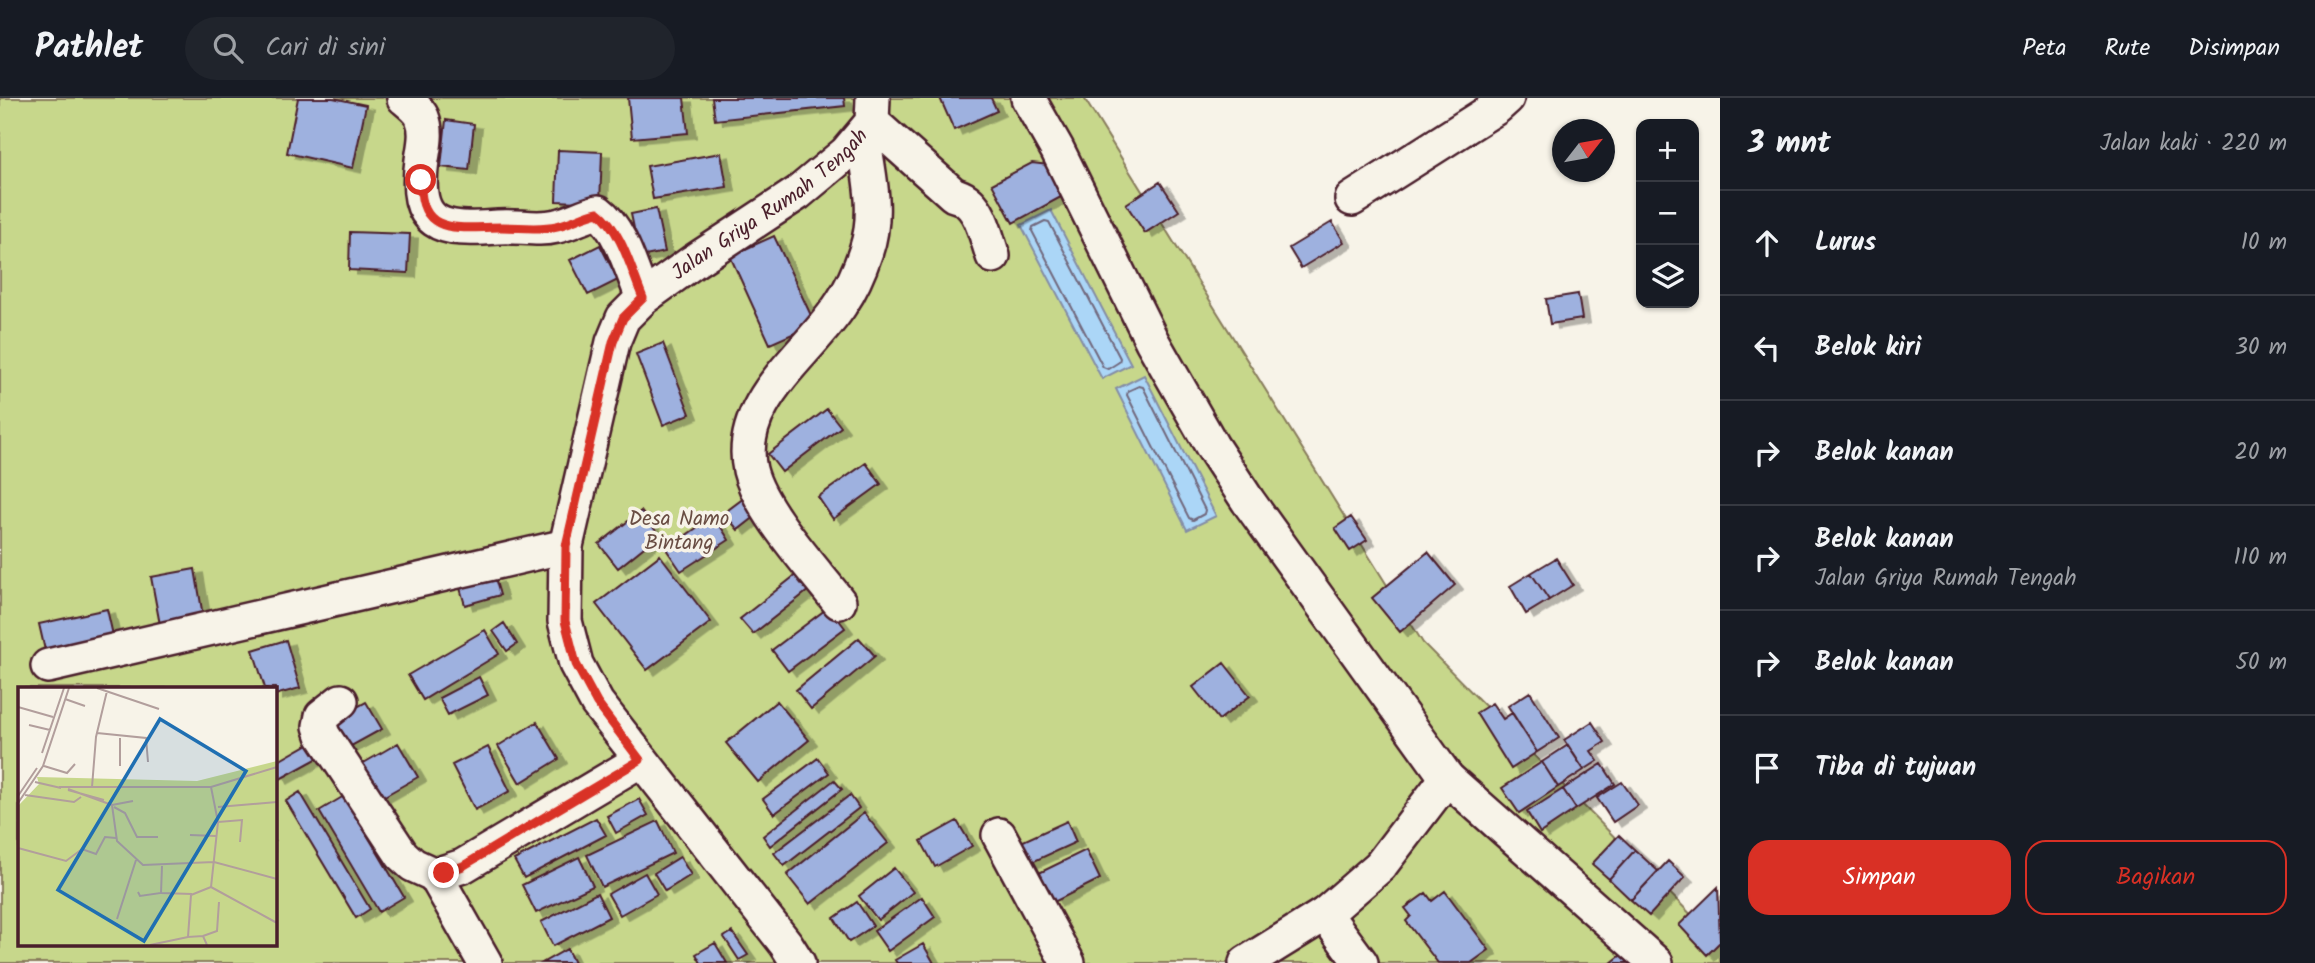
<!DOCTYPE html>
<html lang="id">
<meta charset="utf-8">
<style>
:root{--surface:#171b24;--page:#20242c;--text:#f1f3f6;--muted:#9ea1a6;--line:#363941;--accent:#d93025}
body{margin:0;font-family:Kalam,sans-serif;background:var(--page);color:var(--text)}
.controls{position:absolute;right:21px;top:21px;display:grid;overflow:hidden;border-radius:14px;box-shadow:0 2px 5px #0004}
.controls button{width:63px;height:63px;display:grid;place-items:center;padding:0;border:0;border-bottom:2px solid var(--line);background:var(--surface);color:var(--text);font:35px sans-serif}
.compass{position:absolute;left:1552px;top:21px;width:63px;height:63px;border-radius:50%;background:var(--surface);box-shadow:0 2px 5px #0004;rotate:59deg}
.stop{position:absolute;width:21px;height:21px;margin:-16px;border:5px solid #d93025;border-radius:50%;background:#fff}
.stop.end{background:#d93025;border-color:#fff;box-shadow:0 2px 7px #0008}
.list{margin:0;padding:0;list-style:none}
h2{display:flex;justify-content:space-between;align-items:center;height:91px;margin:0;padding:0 28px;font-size:30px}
h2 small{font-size:23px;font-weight:400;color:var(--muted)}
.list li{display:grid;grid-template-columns:46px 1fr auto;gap:21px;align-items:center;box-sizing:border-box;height:105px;padding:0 28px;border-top:2px solid var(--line)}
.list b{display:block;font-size:26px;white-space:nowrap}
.list p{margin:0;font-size:23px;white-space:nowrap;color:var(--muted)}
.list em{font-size:23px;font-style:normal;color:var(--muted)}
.actions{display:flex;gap:14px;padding:21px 28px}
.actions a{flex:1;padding:16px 0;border:2px solid var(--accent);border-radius:21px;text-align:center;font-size:24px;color:var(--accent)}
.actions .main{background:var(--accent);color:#fff}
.icon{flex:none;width:38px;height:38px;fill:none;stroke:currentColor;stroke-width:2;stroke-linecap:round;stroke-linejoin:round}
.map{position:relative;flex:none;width:1720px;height:865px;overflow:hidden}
header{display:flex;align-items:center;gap:42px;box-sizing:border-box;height:98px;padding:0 35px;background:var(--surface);border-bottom:2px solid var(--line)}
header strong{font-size:33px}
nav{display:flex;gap:38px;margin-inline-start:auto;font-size:24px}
.search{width:490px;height:63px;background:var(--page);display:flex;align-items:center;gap:18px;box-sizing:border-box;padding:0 24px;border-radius:38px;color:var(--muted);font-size:26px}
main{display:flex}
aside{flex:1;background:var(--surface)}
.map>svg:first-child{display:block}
.green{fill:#c7d78b;stroke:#887b5b;stroke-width:2;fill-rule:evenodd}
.water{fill:#abd6f7;stroke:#848da5;stroke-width:2}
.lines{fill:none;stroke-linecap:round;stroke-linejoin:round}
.shore{stroke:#71687d;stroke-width:2}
.building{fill:#9eb1df;stroke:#4a1f2b;stroke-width:2;filter:url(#shadow)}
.minor-casing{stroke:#4a1f2b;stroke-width:38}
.minor{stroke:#f7f3e8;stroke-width:33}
.route{stroke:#d93025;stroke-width:9}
.labels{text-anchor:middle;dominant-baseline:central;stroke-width:7;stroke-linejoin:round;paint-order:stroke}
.street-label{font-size:21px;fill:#4a1f2b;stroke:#f7f3e8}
.park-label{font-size:21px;fill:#694d43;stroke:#f7f3e8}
.inset-road{fill:none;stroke:#b29e9c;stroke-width:2}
.view{fill:#1f6fb2;fill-opacity:0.15;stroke:#1f6fb2;stroke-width:3.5}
.inset-edge{fill:none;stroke:#4a1f2b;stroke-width:3.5}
</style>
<header>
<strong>Pathlet</strong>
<div class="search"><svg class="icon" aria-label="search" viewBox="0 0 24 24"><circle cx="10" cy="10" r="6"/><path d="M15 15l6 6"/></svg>Cari di sini</div>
<nav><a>Peta</a><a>Rute</a><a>Disimpan</a></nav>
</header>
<main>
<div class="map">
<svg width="1720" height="865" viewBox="0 0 1720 865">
<defs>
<filter id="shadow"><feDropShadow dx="8" dy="4.5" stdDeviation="0" flood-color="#0004"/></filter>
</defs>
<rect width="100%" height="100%" fill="#f7f3e8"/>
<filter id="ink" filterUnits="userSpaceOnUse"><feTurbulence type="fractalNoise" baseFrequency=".0143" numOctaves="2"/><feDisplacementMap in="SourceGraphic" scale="14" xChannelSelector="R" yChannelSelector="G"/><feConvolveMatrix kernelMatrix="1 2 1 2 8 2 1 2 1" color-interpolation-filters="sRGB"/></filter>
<g filter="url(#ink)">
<path class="green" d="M0 0H1084L1423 545 1720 846V865H0ZM19 590H275V846H19Z"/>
<path class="water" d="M1051 112 1131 266 1102 281 1021 127Z
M1144 277 1216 418 1187 432 1116 291Z"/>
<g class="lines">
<path class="shore" d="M1045 123 1049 124 1120 260 1119 264 1108 271 1103 269 1032 133 1033 129Z
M1139 288 1143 289 1205 412 1204 416 1193 422 1189 420 1127 297 1128 293Z"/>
</g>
<path class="building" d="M298 0H333L366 7 353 70 287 55Z
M628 0H684L688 35 632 40Z
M712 0H844L845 8 715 22Z
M940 0H991L997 13 954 32Z
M446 22 474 26 469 72 441 69Z
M558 52 602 54 600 105 556 103Z
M721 55 727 89 653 101 647 68Z
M1032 65 1057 68 1072 93 1013 125 992 86Z
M1160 84 1179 113 1145 135 1126 106Z
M656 111 665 154 640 159 631 116Z
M1332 124 1344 144 1301 170 1289 150Z
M350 134 410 136 408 175 349 172Z
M774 138 815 226 770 246 730 158Z
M600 147 618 182 588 197 570 162Z
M1578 196 1582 221 1550 226 1546 201Z
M663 245 690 316 663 327 636 256Z
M827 311 841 329 782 374 768 356Z
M866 365 881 386 833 421 818 399Z
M748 397 761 414 738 432 724 415Z
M641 413 659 437 618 470 599 446Z
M714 418 729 442 681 473 666 451Z
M1351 419 1367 442 1350 453 1335 430Z
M1428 454 1455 487 1400 534 1372 500Z
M660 457 711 524 647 572 596 506Z
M1556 460 1573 487 1549 502 1531 475Z
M195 471 204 524 161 532 151 479Z
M802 472 814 488 753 536 740 521Z
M1531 475 1549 502 1526 516 1510 488Z
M495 480 500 497 465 507 460 490Z
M829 509 845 530 788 573 772 552Z
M107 511 115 546 47 561 39 526Z
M504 525 517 546 507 553 493 533Z
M485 532 499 556 423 602 408 577Z
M859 540 875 558 811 611 796 592Z
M286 542 300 590 275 597V590H265L253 552Z
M1224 565 1250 598 1219 622 1193 589Z
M479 579 488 597 448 617 439 600Z
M1530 594 1559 640 1537 654 1508 608Z
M777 603 809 642 758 684 726 645Z
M366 604 382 631 344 652 328 625Z
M1492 605 1503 621 1512 615 1537 654 1511 671 1476 615Z
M537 624 559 661 520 685 498 648Z
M1592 624 1605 644 1591 653 1598 663 1584 672 1564 642Z
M312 644 320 659 280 681 275 671V665Z
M398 645 418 679 381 700 362 666Z
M1568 647 1584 672 1558 689 1542 664Z
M488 649 510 693 475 712 452 667Z
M818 660 829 675 774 716 763 701Z
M1542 664 1558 689 1519 715 1502 690Z
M1602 666 1615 686 1576 711 1563 691Z
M834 682 842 691 770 748 763 738Z
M1622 684 1638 707 1613 724 1597 700Z
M1563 691 1576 711 1540 735 1527 714Z
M300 694 370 811 356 820 286 703Z
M850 697 859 710 784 768 774 755Z
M344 698 404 799 379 814 319 713Z
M639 701 648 717 616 735 607 718Z
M864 715 888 745 810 806 787 777Z
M596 720 606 737 524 780 514 762Z
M658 723 673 755 602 789 587 757Z
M957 723 972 748 935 769 921 743Z
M1067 723 1076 744 1030 765 1021 744Z
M1619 737 1635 752 1609 781 1592 766Z
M1086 752 1100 781 1054 804 1039 775Z
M1635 752 1658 773 1631 802 1609 781Z
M579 759 593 788 536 815 522 787Z
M680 759 691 777 665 793 654 775Z
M1668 763 1685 779 1649 818 1631 802Z
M894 770 913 794 878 822 859 798Z
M645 775 657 796 620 817 608 796Z
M1718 789 1720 844 1707 857 1679 827Z
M1445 793 1489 852 1471 865H1438L1406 823 1411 818 1405 810 1426 795 1432 803Z
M597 795 609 819 553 848 541 824Z
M922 799 935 819 888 853 874 833Z
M857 804 873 828 849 844 834 820Z
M732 834 748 857 739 862 724 839Z
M715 845 727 865H701L696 856Z
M923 846 934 865H897L895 862Z
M567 851 574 865H542Z
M1629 851 1640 865H1611Z"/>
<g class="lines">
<g class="minor-casing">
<g id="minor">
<path d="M404 0C410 5 419 12 422 19 428 34 424 48 422 62 413 128 440 134 498 129 518 127 537 133 557 128 571 125 584 117 598 114 621 131 632 174 643 200"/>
<path d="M1028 0 1057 51 1152 243 1212 348 1248 403 1447 680 1656 865"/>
<path d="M872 24 954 97C980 102 985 136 993 158"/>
<path d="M1352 101 1497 9 1507 0"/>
<path d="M839 504C812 469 760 413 750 372 735 304 809 256 841 206 852 190 860 171 866 153 879 115 869 76 863 38"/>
<path d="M48 568 566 448"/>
<path d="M341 603 322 618 320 628 323 637 402 757 413 767 435 777 463 768 641 662"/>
<path d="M999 737 1068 865"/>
<path d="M435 777 485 865"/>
<path d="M1325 816 1361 865"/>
<path id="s1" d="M798 865 786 846 597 605 576 566 565 523 566 448 613 244 623 220 643 200 693 164 798 95 846 55 872 24 873 0"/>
<path d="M1246 865 1325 816 1380 768 1447 680"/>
</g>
</g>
<use href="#minor" class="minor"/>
</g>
</g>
<g class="lines" filter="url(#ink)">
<path class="route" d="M421 82C418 140 461 129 502 129 521 129 539 132 557 128 571 125 584 117 598 114 621 131 632 174 643 200L623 220 613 244 566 448 565 523 576 566 597 605 640 662 463 768 444 775"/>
</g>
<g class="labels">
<g class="street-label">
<text stroke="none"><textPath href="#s1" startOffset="914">Jalan Griya Rumah Tengah</textPath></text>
</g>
<g class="park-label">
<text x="679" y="421">Desa Namo<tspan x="679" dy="24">Bintang</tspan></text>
</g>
</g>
<g transform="translate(18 589)">
<rect width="259" height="259" fill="#f7f3e8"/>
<path d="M259 74V258H0V119L21 97 19 90 179 94Z" fill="#c7d78b"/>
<path class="inset-road" d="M79 1 141 22M47 12 67 19M0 20 35 30M11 38 32 43M79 46 128 51 130 75M102 51V79M24 66 46 1M26 79 49 86 57 77M17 95 43 101M41 100H193L259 80M74 100 78 50 89 4M50 102 94 118 99 154 125 178 196 175 259 192M50 103 86 113M7 108 56 115 63 110M0 109 19 81M0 116 25 79 51 1M94 118 115 114M96 120 107 126 119 150H140M200 120 259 115M200 135 224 133 222 155M172 148 198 149M0 161 48 174 64 162 78 167 87 150 98 151M193 200 259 236M120 205 122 209 143 206 144 179M143 206 174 207M99 232 118 173M185 249 199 244 201 215M132 258 170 250M189 258 185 249 170 250 173 208 193 200 200 135 193 100"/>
<path class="view" d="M142 32 228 84 126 254 40 203Z"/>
<rect width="259" height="259" class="inset-edge"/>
</g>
</svg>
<div class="controls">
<button>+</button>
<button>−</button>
<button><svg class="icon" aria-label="layers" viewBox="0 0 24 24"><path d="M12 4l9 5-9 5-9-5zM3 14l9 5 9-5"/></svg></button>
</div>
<svg class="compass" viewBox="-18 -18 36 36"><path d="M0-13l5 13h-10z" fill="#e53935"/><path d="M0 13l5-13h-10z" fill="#9ea1a6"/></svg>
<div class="stop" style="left:421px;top:82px"></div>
<div class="stop end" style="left:444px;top:775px"></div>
</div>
<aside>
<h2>3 mnt<small>Jalan kaki · 220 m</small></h2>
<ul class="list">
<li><svg class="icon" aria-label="ahead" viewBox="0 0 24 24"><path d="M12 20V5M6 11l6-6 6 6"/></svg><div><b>Lurus</b></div><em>10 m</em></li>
<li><svg class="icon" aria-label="left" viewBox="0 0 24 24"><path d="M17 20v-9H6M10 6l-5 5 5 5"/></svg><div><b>Belok kiri</b></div><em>30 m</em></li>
<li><svg class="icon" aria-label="right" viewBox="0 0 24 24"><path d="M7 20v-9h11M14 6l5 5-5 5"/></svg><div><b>Belok kanan</b></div><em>20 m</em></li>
<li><svg class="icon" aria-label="right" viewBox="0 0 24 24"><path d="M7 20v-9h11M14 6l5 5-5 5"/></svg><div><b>Belok kanan</b><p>Jalan Griya Rumah Tengah</p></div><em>110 m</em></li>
<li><svg class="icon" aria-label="right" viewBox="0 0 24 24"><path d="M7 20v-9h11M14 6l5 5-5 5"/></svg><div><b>Belok kanan</b></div><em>50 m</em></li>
<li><svg class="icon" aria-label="arrive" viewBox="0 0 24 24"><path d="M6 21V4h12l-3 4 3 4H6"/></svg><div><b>Tiba di tujuan</b></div></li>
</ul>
<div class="actions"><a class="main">Simpan</a><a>Bagikan</a></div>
</aside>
</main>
